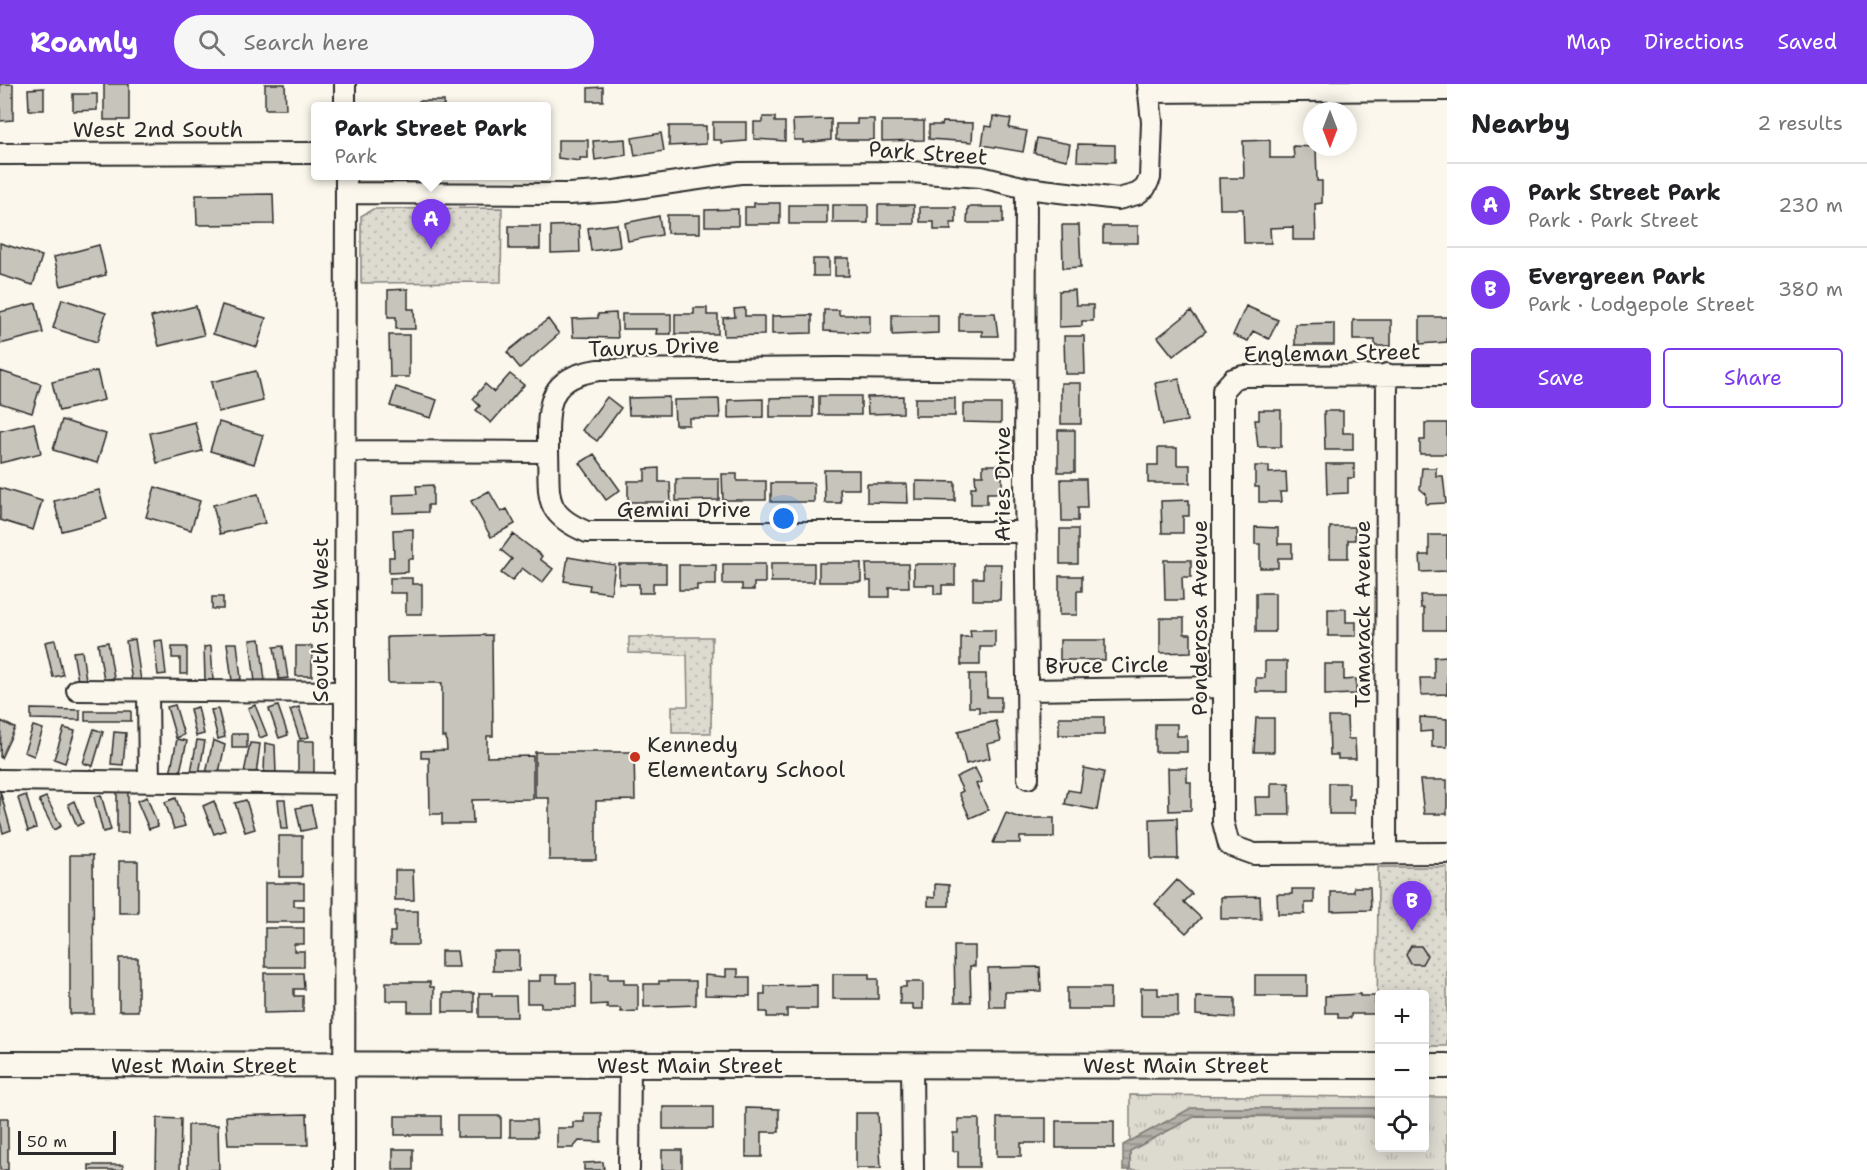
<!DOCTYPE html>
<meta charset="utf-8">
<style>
:root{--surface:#fff;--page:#f6f6f6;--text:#202124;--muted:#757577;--line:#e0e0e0;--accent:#7c3aed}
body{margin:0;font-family:"Shantell Sans",sans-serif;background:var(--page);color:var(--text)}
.controls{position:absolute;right:18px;bottom:18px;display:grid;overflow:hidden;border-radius:6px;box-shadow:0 3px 15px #0003}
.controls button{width:54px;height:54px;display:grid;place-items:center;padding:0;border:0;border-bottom:2px solid var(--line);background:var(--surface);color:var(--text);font:30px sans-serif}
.compass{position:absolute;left:1303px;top:18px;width:54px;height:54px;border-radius:50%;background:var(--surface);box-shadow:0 3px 15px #0003;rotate:180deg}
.scale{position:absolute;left:18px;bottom:15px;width:98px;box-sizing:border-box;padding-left:6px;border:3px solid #2b2b2b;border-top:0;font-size:16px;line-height:21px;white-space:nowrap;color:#2b2b2b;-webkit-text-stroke:4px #fbf7ec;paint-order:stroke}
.you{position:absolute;left:784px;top:435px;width:21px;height:21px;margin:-15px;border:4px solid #fff;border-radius:50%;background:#1a73e8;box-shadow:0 0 0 9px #1a73e833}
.badge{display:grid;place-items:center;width:39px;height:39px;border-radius:50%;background:var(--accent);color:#fff;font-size:20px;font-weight:700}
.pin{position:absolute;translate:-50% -50px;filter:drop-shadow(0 2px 3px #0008)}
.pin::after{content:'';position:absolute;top:32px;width:21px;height:18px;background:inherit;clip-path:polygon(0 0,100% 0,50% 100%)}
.popup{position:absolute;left:311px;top:18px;width:240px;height:78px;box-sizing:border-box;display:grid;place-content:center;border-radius:6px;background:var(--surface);filter:drop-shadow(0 2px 4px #0005);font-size:20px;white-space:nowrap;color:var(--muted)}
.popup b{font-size:22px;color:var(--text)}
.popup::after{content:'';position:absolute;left:50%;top:100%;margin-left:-12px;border:12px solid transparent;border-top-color:var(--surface)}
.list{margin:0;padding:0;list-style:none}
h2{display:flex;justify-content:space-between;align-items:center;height:78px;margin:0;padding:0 24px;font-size:26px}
h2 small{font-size:20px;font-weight:400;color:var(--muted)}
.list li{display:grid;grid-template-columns:39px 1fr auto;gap:18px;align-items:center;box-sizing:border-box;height:84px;padding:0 24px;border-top:2px solid var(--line)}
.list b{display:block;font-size:22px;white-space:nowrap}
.list p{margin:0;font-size:20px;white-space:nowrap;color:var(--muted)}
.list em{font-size:20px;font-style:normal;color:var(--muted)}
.actions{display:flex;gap:12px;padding:18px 24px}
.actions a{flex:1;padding:14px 0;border:2px solid var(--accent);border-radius:6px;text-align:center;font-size:21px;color:var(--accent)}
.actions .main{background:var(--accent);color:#fff}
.icon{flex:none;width:33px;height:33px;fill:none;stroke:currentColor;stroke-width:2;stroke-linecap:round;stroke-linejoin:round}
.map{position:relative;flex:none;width:1447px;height:1086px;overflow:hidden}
header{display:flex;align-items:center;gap:36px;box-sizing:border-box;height:84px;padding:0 30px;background:var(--accent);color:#fff}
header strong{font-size:28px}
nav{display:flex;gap:33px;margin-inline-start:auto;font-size:21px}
.search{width:420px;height:54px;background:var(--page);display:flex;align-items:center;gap:15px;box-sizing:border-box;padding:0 21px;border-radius:33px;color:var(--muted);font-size:22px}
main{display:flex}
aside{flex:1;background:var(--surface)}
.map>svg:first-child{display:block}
.grass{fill:url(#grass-tufts);stroke:#84827e;stroke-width:1.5}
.park{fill:url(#park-dots);stroke:#84827e;stroke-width:1.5}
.water{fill:url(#water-rules);stroke:#7b7a75;stroke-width:1.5}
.building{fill:#c7c4bc;stroke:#2b2b2b;stroke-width:1.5}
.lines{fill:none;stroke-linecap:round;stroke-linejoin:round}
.minor-casing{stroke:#2b2b2b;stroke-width:24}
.major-casing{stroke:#2b2b2b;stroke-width:28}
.minor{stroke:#fbf7ec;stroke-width:20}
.major{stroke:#fbf7ec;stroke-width:24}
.poi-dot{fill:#c8321e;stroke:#fbf7ec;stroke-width:2}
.labels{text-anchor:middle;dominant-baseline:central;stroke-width:4.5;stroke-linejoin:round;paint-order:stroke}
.street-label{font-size:22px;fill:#2b2b2b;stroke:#fbf7ec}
.poi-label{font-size:22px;fill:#2b2b2b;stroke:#fbf7ec;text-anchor:start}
</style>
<header>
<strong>Roamly</strong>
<div class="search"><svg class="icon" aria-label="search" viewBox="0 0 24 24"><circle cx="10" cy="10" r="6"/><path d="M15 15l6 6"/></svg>Search here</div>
<nav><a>Map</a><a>Directions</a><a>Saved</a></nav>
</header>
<main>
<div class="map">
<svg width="1447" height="1086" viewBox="0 0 1447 1086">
<defs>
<pattern id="grass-tufts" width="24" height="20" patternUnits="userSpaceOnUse" patternTransform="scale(1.5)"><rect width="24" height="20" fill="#dddad0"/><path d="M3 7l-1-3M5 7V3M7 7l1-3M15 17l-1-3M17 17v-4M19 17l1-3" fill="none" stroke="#bebbb3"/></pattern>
<pattern id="park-dots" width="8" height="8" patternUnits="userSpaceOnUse" patternTransform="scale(1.5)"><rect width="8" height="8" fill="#dddad0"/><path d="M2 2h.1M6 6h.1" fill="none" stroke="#bebbb3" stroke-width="1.8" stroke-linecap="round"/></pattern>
<pattern id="water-rules" width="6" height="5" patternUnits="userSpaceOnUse" patternTransform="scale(1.5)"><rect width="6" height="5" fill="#b1afa7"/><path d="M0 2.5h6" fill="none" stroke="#908f88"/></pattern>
</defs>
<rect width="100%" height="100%" fill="#fbf7ec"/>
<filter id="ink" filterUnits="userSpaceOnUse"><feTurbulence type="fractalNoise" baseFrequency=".0167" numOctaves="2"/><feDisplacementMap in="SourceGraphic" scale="12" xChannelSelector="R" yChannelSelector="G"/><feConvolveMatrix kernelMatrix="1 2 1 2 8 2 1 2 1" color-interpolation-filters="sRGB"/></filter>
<g filter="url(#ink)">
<path class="grass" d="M1130 1011 1379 1013 1380 1064H1424L1425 1013H1447V1086H1130Z"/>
<path class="park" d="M502 124 501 198 361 199V132L373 125Z
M629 553H712L711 649H672V622H688L687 571 629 569Z
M1378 783H1447V962H1425L1424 910H1380V962H1377Z"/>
<path class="water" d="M1191 1024H1379L1380 1033 1196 1032 1130 1067V1086H1123V1061Z"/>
<path class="building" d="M0 0H13V36L0 37Z
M104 0H129V36H104Z
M265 0H285L286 25H265Z
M603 3V17H588V4Z
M44 4V26H29L28 5Z
M73 10H97V26L73 27Z
M419 17H444V22H419Z
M993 32 1011 35 1009 44 1027 47 1023 68 982 61 985 42 992 43Z
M763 33H775V38H785V57L754 55V38H763Z
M831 35V56L803 59V56H794L793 36Z
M857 35H874V56H836V40H857Z
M882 37H924V56L882 57Z
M713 38H746V57L721 59V56H713Z
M943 38 973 39 972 58 929 55V41H942Z
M669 42H706V60L669 62Z
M661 49 664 67 635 72 632 54Z
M1037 54 1070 60 1067 76 1034 69Z
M625 55 626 71 595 76 593 57Z
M558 56H588V74H580V77L558 74Z
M1270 56V74H1294L1293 62 1316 63 1317 97H1322V119L1315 120 1316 156H1293V143L1270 144 1271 159H1244L1243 125H1220L1219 94H1244L1243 57Z
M1078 60 1115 61V78L1077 77Z
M273 110 274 140 197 141 196 111Z
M754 119H780V140H745V123H754Z
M789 121H827V140H789Z
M833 121H868V139H833Z
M878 121H914V140H878Z
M920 123H956V139H951V146H934V138H920Z
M968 123H1003V139H967Z
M738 125V142H705V126Z
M667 131H700V149H667Z
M659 132 662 151 628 157 625 139Z
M617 140 620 163 591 167 588 144Z
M579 141 580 168 551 169V142Z
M1062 141H1079L1081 183 1063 184Z
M509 142H540V165H509Z
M1103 142H1138V159H1103Z
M0 159 42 172 33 201 0 191Z
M99 161 106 191 61 202 54 173Z
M835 174H849V192H835Z
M813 175H829V192H813Z
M408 205V225H414L415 245H396V233H388V206Z
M1075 206 1076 221H1093V237H1082V242L1059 243V207Z
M62 215 106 229 97 258 53 244Z
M36 219 43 249 0 260V228Z
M222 221 266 234 257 263 213 250Z
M196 222 204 251 159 262 151 233Z
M1246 222 1278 236 1269 255 1253 247 1248 257 1233 251Z
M694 224H707V231H718V250H675V230H694Z
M745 224V232H764V251L724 252 723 234 735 233 734 225Z
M824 226H839V231H870V249L824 247Z
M1191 227 1206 247 1173 272 1158 253Z
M616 229 618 254 573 253 572 235 598 234V230Z
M959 229H995L998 252H982V247H959Z
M622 230H671V250H656L657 245H622Z
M812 231V249L772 250V232Z
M892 231H938V249L892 251Z
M1420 233H1447V258L1420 260Z
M548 235 559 250 520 284 507 268Z
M1353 236H1391V262H1375V256H1353Z
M1334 239V261H1295V240Z
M389 251H409V293H390Z
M1064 252H1084L1085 290H1065Z
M0 287 41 300 32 329 0 319Z
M97 287 104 316 59 327 52 298Z
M256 287 263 317 218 328 211 298Z
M510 290 524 301 491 339 476 326 480 322 473 315 485 300 494 308Z
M1179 295 1187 337 1163 341 1155 299Z
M1061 299H1081V340H1061Z
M396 303 437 316 431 334 390 322Z
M819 312H861V331H819Z
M903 312V329L868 330 867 313Z
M607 313 621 324 597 357 582 346Z
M669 313V331H629L628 314Z
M813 313V333H770V314Z
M915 314H955V332H915Z
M719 315 720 334H689V341H675L674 316Z
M763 315V333L728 334V316Z
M963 320H1001V339L963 338Z
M1259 326H1281V363H1258L1255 336H1259Z
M1324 327H1343V349H1353V366H1325Z
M62 336 106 350 97 379 53 366Z
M195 338 202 367 157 379 150 349Z
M219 338 263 351 254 380 210 367Z
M34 339 41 369 0 379V347Z
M1425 339H1447V370H1420V356H1425Z
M1058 346H1075V388H1058Z
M1158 364H1177V381H1190V399H1148V381H1158Z
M594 370 620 406 606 416 580 379Z
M1326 380H1354V394H1348V409L1327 410Z
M983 381H1002V409H987V420H971V403H976L975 391H983Z
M1255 382H1269V389L1286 388 1287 408H1280L1281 418H1259V403H1255Z
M659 384V398H670L671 418H628V397H645V385Z
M1422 384H1436V392H1443L1446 419 1426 420V410L1420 405Z
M824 386H859V405H840L841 419H825Z
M722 390H737V397H766V416H723Z
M676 395H719V416L676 417Z
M1061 395H1086L1087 424H1078V437H1062Z
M916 397 955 398V417L916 416Z
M771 399H814V418H771Z
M867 400H907L908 419 867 418Z
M433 401V421H428V428L393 429V411L417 410 416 402Z
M155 403 200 417 191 446 146 433Z
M0 404 42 417 33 446 0 436Z
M99 406 107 435 62 447 54 417Z
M489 407 501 428 507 425 515 440 491 453 471 417Z
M258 410 265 439 220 450 213 421Z
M1189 416V432H1183V449H1162L1161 417Z
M1255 443 1278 444V460H1292V474H1278V484H1260V460H1255Z
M1330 443H1355V456H1348V474H1330Z
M413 445V475H408V488L389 489V473H394L393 446Z
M1060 445H1078V480H1060Z
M513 450 542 472 540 475 553 485 542 499 522 484 512 497 501 489 512 475 501 466Z
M1429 451H1447V487L1421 488 1420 471H1429Z
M568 473 615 481 611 509 589 506 590 501 564 497Z
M1164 476H1191V493H1182L1183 516H1165Z
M771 479H814V498H771Z
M819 479H861V498H819Z
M619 480H666V499H653V509H639V500H619Z
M723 480H765V499H754V506H742V500H723Z
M866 480H908L909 503H889V513H871V497H867Z
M914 480H955V501H942V510H934V501H914Z
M983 480H1001L1000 516H973V494H983Z
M679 481H716V501H697V506H679Z
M1059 492H1082V507H1077V531H1059Z
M390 494H412V500H422V530H406V509H390Z
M1256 509H1275V548H1256Z
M1420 511H1446V546H1424V524H1421Z
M212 513H223V525H212Z
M1328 525H1346V538H1356V552H1328Z
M1160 534H1184V550H1191V568L1160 569Z
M970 546H995V563H980V581H961V553H971Z
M492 551 493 652H487V673L533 672V715L472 716 473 740H442V730H430L429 674H421V667L447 666 446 653H442V599H388L387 553Z
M135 555 141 597 132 598 126 557Z
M260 555 265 597 255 598 250 556Z
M55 556 63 591 53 593 45 558Z
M162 556 166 590 158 591 154 557Z
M1060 556H1105V576H1060Z
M108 558 114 594 104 596 98 560Z
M227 559H237L241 595 232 597Z
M211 562 213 596H205L204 563Z
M283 562 288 594 279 595 274 563Z
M296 562H312V592H296Z
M172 563H187V590H180V574H172Z
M82 567 86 596 78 597 73 568Z
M1447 572V610L1421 611 1420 594H1434V573Z
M1265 577H1287V608H1256V594H1265Z
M1325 580H1344V596L1356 595V610L1325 611Z
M969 590H986L987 613H1001V628H979V623H969Z
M175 621 184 651 176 654 167 623Z
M255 621 267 651 260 654 248 624Z
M278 622 288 651 279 654 269 625Z
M198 623 204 650 196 652 190 625Z
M299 623 309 653 300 655 290 626Z
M31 625 80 626V636L31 635Z
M218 625 225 653 218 655 211 626Z
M85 627H131V637H85Z
M1059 633H1104V651H1059Z
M1329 633H1347L1348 655H1355L1356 675H1338V671H1330Z
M1420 633 1447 635V663H1432V647L1420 648Z
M1256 634H1274V668H1254Z
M1 637 15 644 1 674 0 673Z
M996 637 1001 657 987 660 990 674 966 680 958 647Z
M1155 640H1177V652H1187V668H1155Z
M33 642 43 645 34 672 24 668Z
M64 644 75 647 65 679 54 675Z
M94 645 103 648 93 682 83 679Z
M114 648 126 649 123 681 111 680Z
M232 650H247V664H232Z
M177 655 187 657 179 692 170 690Z
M197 656 205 657 199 690 191 688Z
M213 656 225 661 218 693 206 690Z
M298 657H314V690H298Z
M250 659 260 660 256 691 244 689Z
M265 659 275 661 276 691 264 690Z
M535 668H634L635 716 596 717V776H549V714H535Z
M975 684 982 698 976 700 988 726 970 734 959 709 963 707 956 693Z
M1084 684 1104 688 1097 726 1065 720 1068 706 1080 708Z
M1168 684H1187V698H1191V726L1169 727Z
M1420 696H1447V730H1424Z
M1271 699H1289L1290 731H1256L1255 713H1271Z
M1329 699H1349V715H1354V730H1329Z
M0 707 11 746 3 749 0 737Z
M117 708H128V749H117Z
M26 711 36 744 28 747 18 714Z
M101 711 111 746 103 748 94 713Z
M46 713 61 742 54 746 39 716Z
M147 713 158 742 149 745 137 717Z
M176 714 185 742 174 745 165 718Z
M246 716 255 745 245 748 235 719Z
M278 716H285L288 745H281Z
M74 717 83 739 77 742 68 720Z
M214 717 225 746 214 750 203 722Z
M311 721 316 744 301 747 296 724Z
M1006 729 1020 734H1054V753H1020V759H993Z
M1177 734 1178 775H1151L1150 735Z
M279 752H302V793H279Z
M70 771H93L94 930H70Z
M119 777H138V829H119Z
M395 786H413L414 816H395Z
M1177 796 1192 810 1184 818 1201 834 1186 849 1155 820Z
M265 799H304V815H294V822H304V838H265Z
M935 800 949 801V822H928V813L935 814Z
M1354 803H1370L1371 826 1331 827V808H1354Z
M1292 805H1314V819H1305V830H1278L1277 810H1292Z
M1260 812 1261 835H1221V813Z
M395 827H418V861H390V848H395Z
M265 844H304V860H294V867H304V883H265Z
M954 862H975V882H970L971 918H955Z
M1411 862H1421L1427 871 1422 880H1411L1406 871Z
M441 867H457L459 883H441Z
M493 867H519V887H493Z
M119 874H138V927H119Z
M1040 883 1041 907 1005 908V923H989L988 884Z
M726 885H738V893H750V912L705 911V891L726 893Z
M264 889H303L304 905H294V912H303V928L264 929Z
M591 890H608V895H624V900H638V927L621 928 620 924H607V920L591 921Z
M833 890H869V895H878V915H833Z
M540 891H557V899H576V923H541V919H527V897H540Z
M1255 891H1307V912H1255Z
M659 897H696V921L644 923V900H659Z
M386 898H430V903H434V928H408V917H386Z
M906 898H923V925H913V920H900V903H906Z
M817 901V925H787V933H767V928H760V910H765V902Z
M1067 904H1110V925H1067Z
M1141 904H1158V911H1178V932H1141Z
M443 909H474V928H443Z
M479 909H492V912H516L517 933H479Z
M1360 910V912H1375V930H1351V934H1338V929H1325V912Z
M1196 913 1235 914V934L1196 931Z
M663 1023H713V1045H663Z
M746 1024 779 1025V1048H762V1073H746Z
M584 1029H601V1058L579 1057 573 1064H557V1044H573V1038H584Z
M856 1029H878L881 1084H856Z
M307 1030 308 1061H228L226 1032Z
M395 1032H441V1051H395Z
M457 1032H501V1053H457Z
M0 1034H8V1086H0Z
M157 1034 181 1035 180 1086H156Z
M997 1034H1046V1059H1021V1072H997Z
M958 1035H979V1083H958V1067H953V1049H958Z
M510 1036H536L537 1053H510Z
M1056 1037H1114V1064H1056Z
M188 1041H218L219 1086H188Z
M393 1065H413V1086H393Z
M662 1066H682V1086H662Z
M603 1078 604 1086H584V1079Z
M89 1081H123V1086H89Z"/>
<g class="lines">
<g class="minor-casing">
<path id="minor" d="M345 0V22
M1148 8 1447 6
M0 70 316 69
M1026 104 1025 393 1028 694
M346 109 569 110 615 107 740 89 910 88 981 93 1026 104 1118 115 1137 110 1145 104 1150 94 1152 38 1148 0
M346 367 548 368C548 323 545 293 599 286L838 284 1025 286
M548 368C550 411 541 429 587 448H1026
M77 606 344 608
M1028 606 1223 603
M148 608 149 697
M0 696 344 700
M1229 761 1223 738V306L1233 295 1243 292 1447 291
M1229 761 1254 770 1447 769
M1386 769 1387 290
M912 981 913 1086
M344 1086 346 92
M629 1086 630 981"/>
</g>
<g class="major-casing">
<path id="major" d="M0 980 1380 982
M1424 982H1447"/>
</g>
<use href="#minor" class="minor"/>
<use href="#major" class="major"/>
</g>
</g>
<circle class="poi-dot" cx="635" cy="673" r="6"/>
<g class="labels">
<g class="street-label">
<text x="158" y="45">West 2nd South</text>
<text transform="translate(928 69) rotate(4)">Park Street</text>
<text transform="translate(654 263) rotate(-2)">Taurus Drive</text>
<text transform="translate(1332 269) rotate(-1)">Engleman Street</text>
<text transform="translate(1002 400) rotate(-90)">Aries Drive</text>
<text x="684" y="425">Gemini Drive</text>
<text transform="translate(1362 530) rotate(-90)">Tamarack Avenue</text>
<text transform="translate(1199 534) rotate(-90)">Ponderosa Avenue</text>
<text transform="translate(320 536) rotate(-90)">South 5th West</text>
<text transform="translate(1107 581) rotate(-1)">Bruce Circle</text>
<text x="204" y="981">West Main Street</text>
<text x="690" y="981">West Main Street</text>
<text x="1176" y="981">West Main Street</text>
</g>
<g class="poi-label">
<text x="647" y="660">Kennedy<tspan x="647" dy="25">Elementary School</tspan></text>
</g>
</g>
</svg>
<div class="controls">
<button>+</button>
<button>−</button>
<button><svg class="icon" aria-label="locate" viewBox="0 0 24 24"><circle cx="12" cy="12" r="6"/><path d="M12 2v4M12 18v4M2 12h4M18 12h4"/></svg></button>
</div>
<svg class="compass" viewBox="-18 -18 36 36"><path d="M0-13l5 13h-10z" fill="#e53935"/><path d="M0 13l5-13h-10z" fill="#757577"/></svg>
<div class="scale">50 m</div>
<div class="you"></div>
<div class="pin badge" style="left:431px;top:165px">A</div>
<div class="popup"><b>Park Street Park</b>Park</div>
<div class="pin badge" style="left:1412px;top:847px">B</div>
</div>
<aside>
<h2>Nearby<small>2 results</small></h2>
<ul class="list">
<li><span class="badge">A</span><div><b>Park Street Park</b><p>Park · Park Street</p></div><em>230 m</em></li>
<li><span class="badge">B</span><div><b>Evergreen Park</b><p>Park · Lodgepole Street</p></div><em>380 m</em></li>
</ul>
<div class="actions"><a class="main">Save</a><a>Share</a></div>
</aside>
</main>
